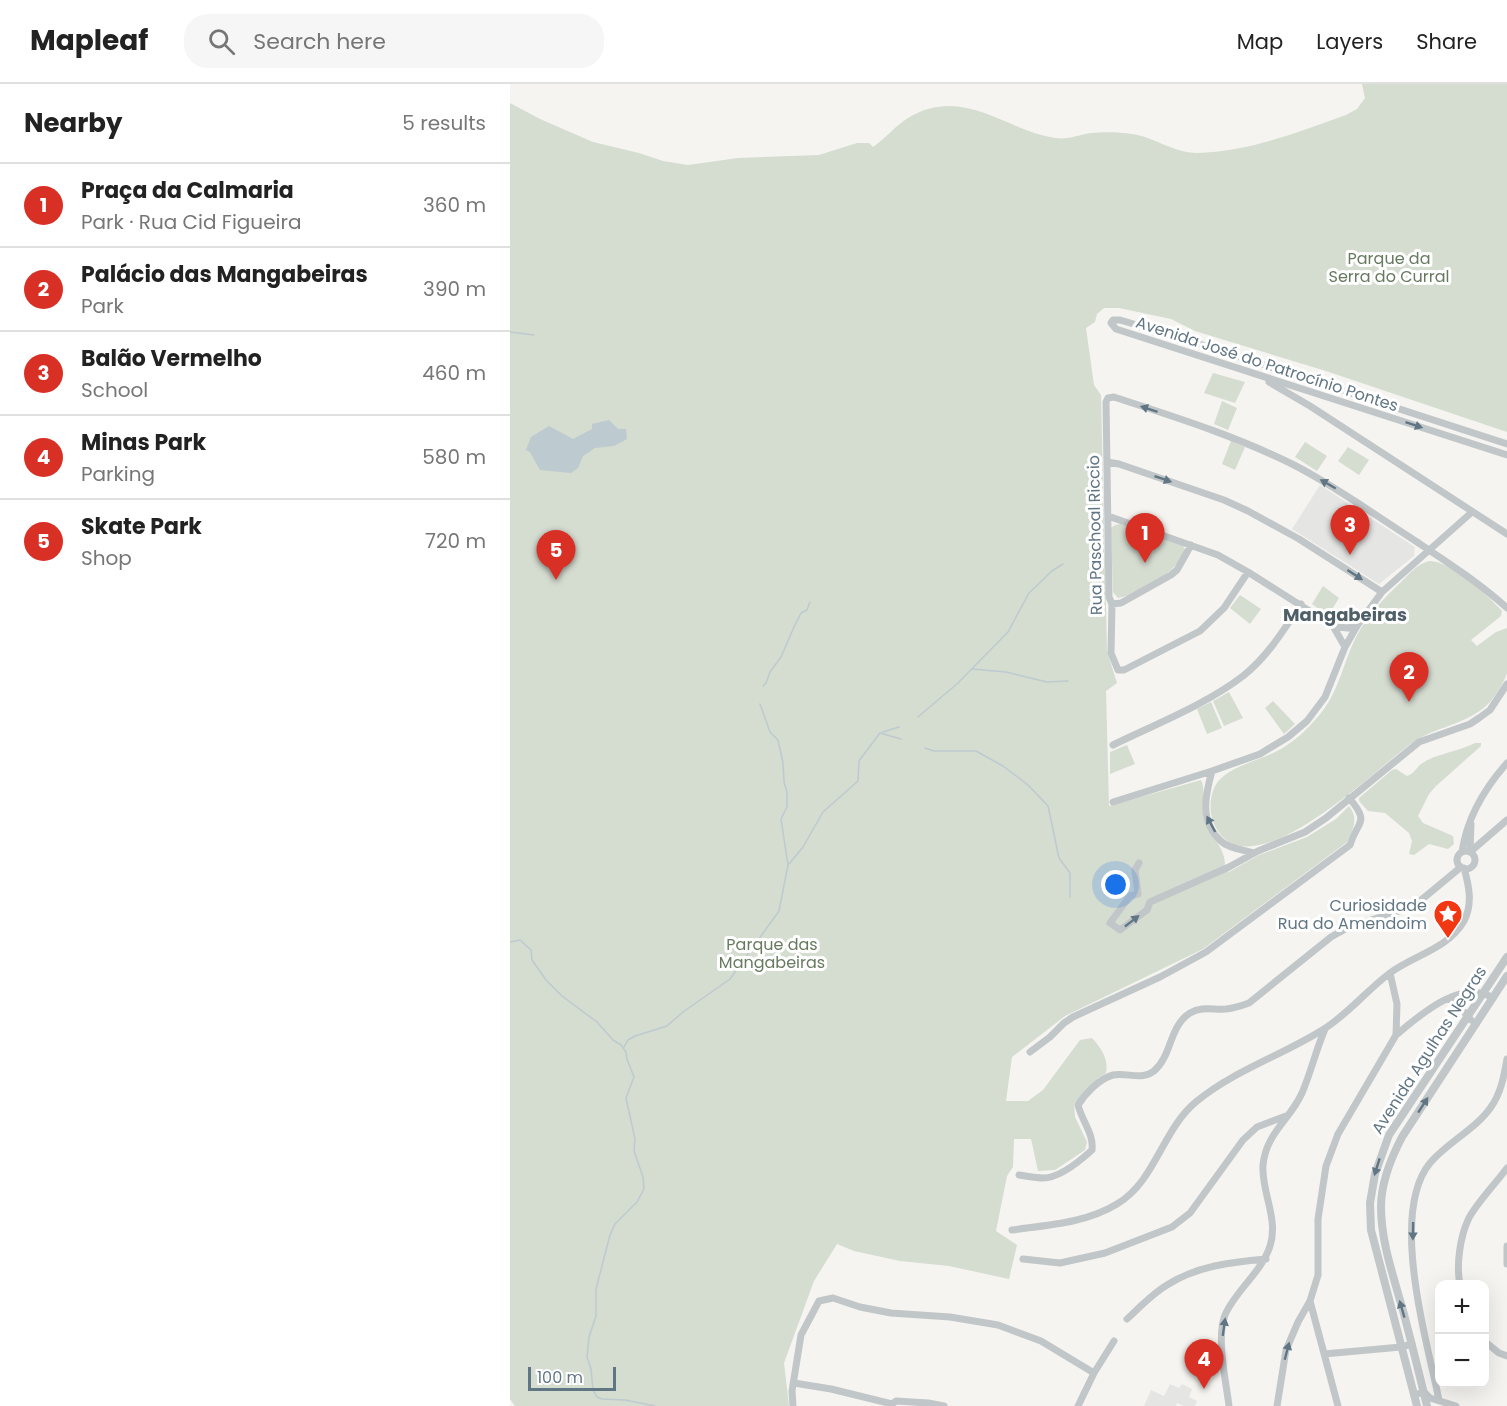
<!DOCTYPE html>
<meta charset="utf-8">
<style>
:root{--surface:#fff;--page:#f6f6f6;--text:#222;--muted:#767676;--line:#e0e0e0;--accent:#d93025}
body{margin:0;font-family:Poppins,sans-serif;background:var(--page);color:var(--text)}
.controls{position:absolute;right:18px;bottom:18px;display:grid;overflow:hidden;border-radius:12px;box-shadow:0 6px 24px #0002}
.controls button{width:54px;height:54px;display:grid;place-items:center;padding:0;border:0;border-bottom:2px solid var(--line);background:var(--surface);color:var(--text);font:30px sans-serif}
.scale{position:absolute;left:18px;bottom:15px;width:88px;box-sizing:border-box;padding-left:6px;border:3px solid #617684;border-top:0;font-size:16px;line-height:21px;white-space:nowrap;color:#617684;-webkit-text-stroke:4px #fff;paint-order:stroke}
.you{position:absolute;left:606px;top:801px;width:21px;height:21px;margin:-15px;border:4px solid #fff;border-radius:50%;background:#1a73e8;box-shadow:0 0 0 9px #1a73e833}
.badge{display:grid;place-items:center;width:39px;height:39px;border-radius:50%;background:var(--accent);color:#fff;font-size:20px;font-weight:700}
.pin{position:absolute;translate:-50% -50px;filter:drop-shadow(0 2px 3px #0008)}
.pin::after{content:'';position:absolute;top:32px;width:21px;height:18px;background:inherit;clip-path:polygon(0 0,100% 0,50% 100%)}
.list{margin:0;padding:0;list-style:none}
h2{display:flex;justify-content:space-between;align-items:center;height:78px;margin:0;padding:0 24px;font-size:26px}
h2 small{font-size:20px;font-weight:400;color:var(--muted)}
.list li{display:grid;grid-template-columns:39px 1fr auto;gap:18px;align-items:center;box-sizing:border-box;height:84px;padding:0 24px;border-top:2px solid var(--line)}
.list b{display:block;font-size:22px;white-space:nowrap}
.list p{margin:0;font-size:20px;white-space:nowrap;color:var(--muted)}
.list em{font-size:20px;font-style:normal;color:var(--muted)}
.icon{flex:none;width:33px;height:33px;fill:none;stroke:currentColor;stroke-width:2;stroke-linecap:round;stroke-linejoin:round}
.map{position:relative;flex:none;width:997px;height:1322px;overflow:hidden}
header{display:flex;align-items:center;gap:36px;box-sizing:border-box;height:84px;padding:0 30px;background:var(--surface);border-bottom:2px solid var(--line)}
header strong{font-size:28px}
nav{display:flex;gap:33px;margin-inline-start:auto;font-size:21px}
.search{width:420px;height:54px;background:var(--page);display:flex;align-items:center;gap:15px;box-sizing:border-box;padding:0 21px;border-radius:24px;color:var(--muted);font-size:22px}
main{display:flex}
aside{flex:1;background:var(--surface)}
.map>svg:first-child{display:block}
.built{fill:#e5e6e3}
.green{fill:#d5dcd0}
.water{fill:#bdcacf}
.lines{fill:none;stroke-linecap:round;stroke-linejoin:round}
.stream{stroke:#bdcacf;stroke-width:1.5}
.minor{stroke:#c1c6c9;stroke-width:7}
.tertiary{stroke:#c1c6c9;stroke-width:8}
.oneway{fill:#617684}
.labels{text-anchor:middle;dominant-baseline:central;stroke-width:6;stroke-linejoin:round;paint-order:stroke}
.park-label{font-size:16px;fill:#677a60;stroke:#fff}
.street-label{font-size:16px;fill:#617684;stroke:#fff}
.poi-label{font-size:16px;fill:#617684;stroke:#fff;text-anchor:end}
.neighbourhood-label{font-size:18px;font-weight:bold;fill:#4f5f68;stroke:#fff}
</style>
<header>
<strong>Mapleaf</strong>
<div class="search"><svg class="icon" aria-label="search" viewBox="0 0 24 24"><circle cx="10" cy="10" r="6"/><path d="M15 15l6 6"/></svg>Search here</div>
<nav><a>Map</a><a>Layers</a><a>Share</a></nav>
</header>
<main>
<aside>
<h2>Nearby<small>5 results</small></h2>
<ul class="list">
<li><span class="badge">1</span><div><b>Praça da Calmaria</b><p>Park · Rua Cid Figueira</p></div><em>360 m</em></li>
<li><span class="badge">2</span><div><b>Palácio das Mangabeiras</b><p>Park</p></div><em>390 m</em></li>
<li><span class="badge">3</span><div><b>Balão Vermelho</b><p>School</p></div><em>460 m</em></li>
<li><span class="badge">4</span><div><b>Minas Park</b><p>Parking</p></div><em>580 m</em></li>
<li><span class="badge">5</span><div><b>Skate Park</b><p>Shop</p></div><em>720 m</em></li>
</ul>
</aside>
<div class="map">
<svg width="997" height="1322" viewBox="0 0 997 1322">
<rect width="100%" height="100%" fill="#f5f4f0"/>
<path class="built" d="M810 401 905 463 904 472 869 500 782 445Z
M660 1300 669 1304 672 1300 682 1305 679 1313 687 1317 685 1322H674L667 1319 666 1322H634L641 1306 654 1312Z"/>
<path class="green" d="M852 0H997V348L816 287 685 247 661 235 609 224H594L587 230 585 238 576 244 584 301 591 311 597 567 607 599 596 607 599 722 691 696C697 707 689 725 695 738 701 753 719 768 714 785L719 788 749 771 797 753 826 735 839 722C849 735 843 745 837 758L693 865 555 932 502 973 496 1017H518L533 1006 570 956 582 954C591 964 599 975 596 989L588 994 564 1020 565 1033 577 1058 575 1066 545 1086 528 1087 521 1055H504L503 1083 497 1092 486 1147 507 1161 499 1195 439 1182 390 1177 344 1167 327 1160 304 1197 274 1279 279 1322H5L0 1315V19L30 35 83 58 129 69 153 77 178 81 228 74 309 71 347 59H359L363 63C376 54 385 42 398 34 453 1 494 46 545 54 558 56 568 51 581 49 592 48 611 48 622 50 644 53 664 69 687 69 739 68 788 48 836 31L847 25 855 14Z
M703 289 735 298 725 319 694 309Z
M712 317 727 324 718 346 704 340Z
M721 357 735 363 725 386 712 380Z
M795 358 817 372 807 387 785 373Z
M838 363 859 376 849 391 828 377Z
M611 440 673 462 675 466C668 488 630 510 608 514L603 508 601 444 605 441Z
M919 477C939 476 979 512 992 527L991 532 961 556 967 562 986 548 997 544C997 556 997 578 997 589 995 597 986 610 981 617 960 640 930 641 905 657 872 678 740 813 705 742 699 730 699 714 705 702 716 682 751 677 771 665 788 655 802 641 814 625 829 604 834 578 845 555 856 533 873 515 891 498 899 490 907 480 919 477Z
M813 502 829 514 818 532 802 520Z
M730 511 751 525 740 540 720 524Z
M719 608 733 634 714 642 703 617Z
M763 617 785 640 774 650 755 624Z
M701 618 712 644 697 650 687 625Z
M965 659H971V662L926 702 919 710 908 732 913 739 943 752 944 760 938 765 919 760 904 771 899 770 902 757 899 749 875 729 858 727 849 717V714L882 686 886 685 897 692C904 690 906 684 911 680 927 669 948 668 965 659Z
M617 661 625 680 600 690V668Z"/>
<path class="water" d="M99 336 108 345H116L117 355 104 362 85 364 73 372 68 384 61 389 30 386 20 368 16 366 21 353 39 342 63 355 82 345V340Z"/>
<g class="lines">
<path class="stream" d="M0 248 24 251
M462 585 496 588 537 598 558 597
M253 602 256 599 260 588 271 573 284 543 291 529 297 526 300 518
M408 633 448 599 498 548 519 509 542 487 553 480
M373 648 389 643
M415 664 424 667H466L493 682 518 701 538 722 549 774 560 789V813
M279 780 293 763 313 728 348 697 349 677 370 649 391 655
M0 858 10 856 21 866 22 876 36 896 52 912 87 938 103 956 111 961 116 968 117 975 124 993 116 1014 125 1055 124 1067 133 1093 134 1105 127 1118 105 1140 100 1151 86 1205V1232L79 1253 77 1273 81 1285 83 1306 87 1313 92 1315 115 1316 145 1322
M114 963 118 956 125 952 157 942 173 928 220 895 269 827 278 781 271 735 277 723V708L274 698 273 679 268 656 260 648 250 620"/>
<path class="minor" d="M759 298 800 322 997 450
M997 360 668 253 610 236H603L601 239 606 245 997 371
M597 378 609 380 714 416 738 427 789 455 872 508
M598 432 708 471 738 488 823 542
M738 488 714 524 690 547 614 586H608L601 569 602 520 599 513 596 318 598 314 604 313C665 333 726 352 784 381 825 402 862 429 901 454 934 476 967 497 997 524
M602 520 611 519 661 491 667 486 681 461
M835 563 823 542 837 544 847 542
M603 661C646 640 695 621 733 592 757 573 774 546 791 520
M702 687C695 712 689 738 712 758 720 765 735 766 744 769
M603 718 702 687 750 670 778 653 797 637 815 613 835 563 847 542 872 508 962 428
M947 776a9 9 0 1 1 18 0a9 9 0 1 1-18 0Z
M952 768C957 733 974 705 997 679
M960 768 997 736
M960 768 961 740
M628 810 620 812 600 839 610 846 637 826 640 818
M628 810 625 786 629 779
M640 818 719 783 748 767 795 748 816 734 909 658 960 640 969 634 980 626 997 600
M939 915 949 922 961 936
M886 951C910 931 951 894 983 914
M520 968 540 953 554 939 563 933 650 893 696 868 840 761C847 737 861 739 839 714
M509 1091C517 1092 525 1094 533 1094 550 1094 570 1077 582 1066 584 1050 572 1037 568 1021 575 1010 590 994 603 991 617 988 631 997 644 987 662 972 659 942 680 929 692 922 703 926 716 925 725 924 731 922 739 919L821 853 839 843 889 827 910 817 951 783
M502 1146C538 1141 576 1139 607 1120 646 1097 652 1045 687 1017 725 986 773 971 814 945 838 930 857 906 880 889 904 871 938 865 954 837 963 820 959 802 954 784
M997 1162V1180
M513 1175 550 1179 595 1169 662 1143 680 1129 733 1056 747 1043 776 1032
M950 1200C946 1183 950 1153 958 1136 964 1122 987 1098 997 1084
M800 1217 828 1322
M617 1235C630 1223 642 1210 657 1201 687 1182 721 1178 756 1175
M974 1257 989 1269 997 1272
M814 1270 891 1263 902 1260
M284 1299 321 1305 382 1320 386 1317 418 1319 434 1322
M904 1311 914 1308 920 1314 946 1322
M929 1316C917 1257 879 1129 920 1079 938 1058 966 1045 981 1023 991 1009 994 992 997 975
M283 1322 282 1307 291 1251 309 1217 323 1214 350 1223 381 1229 440 1233 488 1241 531 1257 584 1289
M568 1322 584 1289 604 1257
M719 1322C716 1297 706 1254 715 1231 725 1207 752 1188 760 1162 769 1135 751 1107 753 1081 756 1049 780 1036 792 1009 801 988 806 966 815 945
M767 1322 776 1266 788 1238 800 1217 808 1191V1135L816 1082 828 1050 886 951 887 920 880 889"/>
<path class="tertiary" d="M907 1322 861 1146 860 1119 865 1090 879 1051 997 873
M917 1322C909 1289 901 1256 892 1223 883 1191 871 1157 871 1123 871 1099 881 1074 892 1053L997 892"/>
</g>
<defs><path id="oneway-solid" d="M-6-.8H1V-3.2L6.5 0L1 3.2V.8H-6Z" transform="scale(1.5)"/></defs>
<g class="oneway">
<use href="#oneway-solid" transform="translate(639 325) rotate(-162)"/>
<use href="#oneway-solid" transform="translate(904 341) rotate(18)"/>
<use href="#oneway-solid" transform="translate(653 395) rotate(19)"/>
<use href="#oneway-solid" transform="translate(818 400) rotate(-150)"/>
<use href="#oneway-solid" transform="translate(845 491) rotate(33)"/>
<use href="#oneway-solid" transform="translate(701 740) rotate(-118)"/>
<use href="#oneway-solid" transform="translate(622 837) rotate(-38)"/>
<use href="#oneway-solid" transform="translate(913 1021) rotate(-57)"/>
<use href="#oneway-solid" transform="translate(867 1083) rotate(107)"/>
<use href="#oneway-solid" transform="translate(903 1147) rotate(91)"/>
<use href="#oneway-solid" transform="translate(892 1225) rotate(-106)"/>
<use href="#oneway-solid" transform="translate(714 1243) rotate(-82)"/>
<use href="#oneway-solid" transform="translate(777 1267) rotate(-75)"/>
</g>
<defs>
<g id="sight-pin" transform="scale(1.5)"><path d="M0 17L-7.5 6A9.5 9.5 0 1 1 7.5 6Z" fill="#f23812" stroke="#fff"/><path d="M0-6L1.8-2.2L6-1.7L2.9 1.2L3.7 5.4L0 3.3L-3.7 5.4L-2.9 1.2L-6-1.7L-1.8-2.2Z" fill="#fff"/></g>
</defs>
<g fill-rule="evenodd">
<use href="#sight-pin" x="938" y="830"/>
</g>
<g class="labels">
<g class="park-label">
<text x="879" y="174">Parque da<tspan x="879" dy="18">Serra do Curral</tspan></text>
<text x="262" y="860">Parque das<tspan x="262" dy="18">Mangabeiras</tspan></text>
</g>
<g class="street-label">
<text transform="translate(757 280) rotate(18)">Avenida José do Patrocínio Pontes</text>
<text transform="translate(585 451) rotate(-91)">Rua Paschoal Riccio</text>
<text transform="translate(919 966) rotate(-57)">Avenida Agulhas Negras</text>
</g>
<g class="poi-label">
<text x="917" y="821">Curiosidade<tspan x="917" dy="18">Rua do Amendoim</tspan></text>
</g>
<g class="neighbourhood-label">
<text x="835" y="530">Mangabeiras</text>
</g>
</g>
</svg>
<div class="controls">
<button>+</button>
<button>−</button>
</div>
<div class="scale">100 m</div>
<div class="you"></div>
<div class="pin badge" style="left:635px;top:479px">1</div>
<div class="pin badge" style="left:899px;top:618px">2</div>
<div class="pin badge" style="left:840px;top:471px">3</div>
<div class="pin badge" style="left:694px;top:1305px">4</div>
<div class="pin badge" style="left:46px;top:496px">5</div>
</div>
</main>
